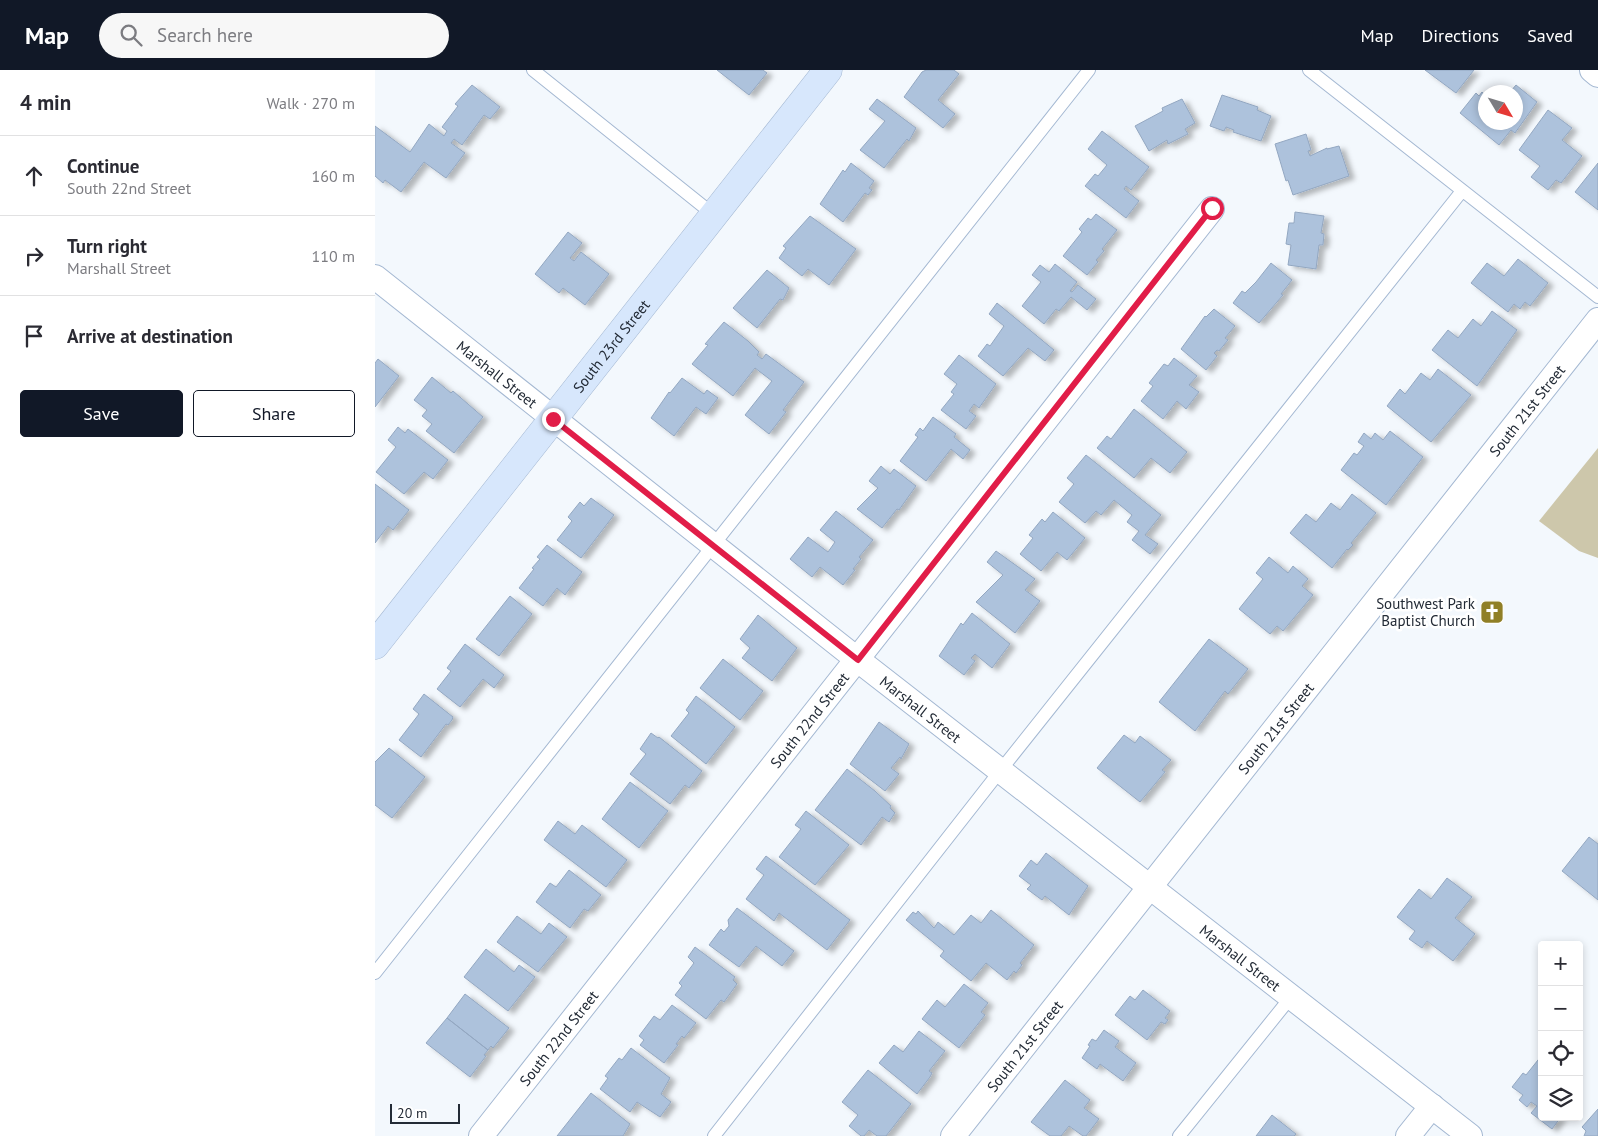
<!DOCTYPE html>
<meta charset="utf-8">
<style>
:root{--surface:#fff;--page:#f7f7f7;--text:#2b2b33;--muted:#7c7c81;--line:#e1e1e2;--accent:#111827}
body{margin:0;font-family:"PT Sans",sans-serif;background:var(--page);color:var(--text)}
.controls{position:absolute;right:15px;bottom:15px;display:grid;overflow:hidden;border-radius:5px;box-shadow:0 2px 8px #0003}
.controls button{width:45px;height:45px;display:grid;place-items:center;padding:0;border:0;border-bottom:1px solid var(--line);background:var(--surface);color:var(--text);font:25px sans-serif}
.compass{position:absolute;left:1103px;top:15px;width:45px;height:45px;border-radius:50%;background:var(--surface);box-shadow:0 2px 8px #0003;rotate:128deg}
.scale{position:absolute;left:15px;bottom:12px;width:70px;box-sizing:border-box;padding-left:5px;border:2px solid #232b36;border-top:0;font-size:14px;line-height:18px;white-space:nowrap;color:#232b36;-webkit-text-stroke:4px #fff;paint-order:stroke}
.stop{position:absolute;width:15px;height:15px;margin:-11px;border:4px solid #e11d48;border-radius:50%;background:#fff}
.stop.end{background:#e11d48;border-color:#fff;box-shadow:0 1px 5px #0008}
.list{margin:0;padding:0;list-style:none}
h2{display:flex;justify-content:space-between;align-items:center;height:65px;margin:0;padding:0 20px;font-size:21px}
h2 small{font-size:16px;font-weight:400;color:var(--muted)}
.list li{display:grid;grid-template-columns:32px 1fr auto;gap:15px;align-items:center;box-sizing:border-box;height:80px;padding:0 20px;border-top:1px solid var(--line)}
.list b{display:block;font-size:19px;white-space:nowrap}
.list p{margin:0;font-size:16px;white-space:nowrap;color:var(--muted)}
.list em{font-size:16px;font-style:normal;color:var(--muted)}
.actions{display:flex;gap:10px;padding:15px 20px}
.actions a{flex:1;padding:11px 0;border:1px solid var(--accent);border-radius:5px;text-align:center;font-size:18px;color:var(--accent)}
.actions .main{background:var(--accent);color:#fff}
.icon{flex:none;width:28px;height:28px;fill:none;stroke:currentColor;stroke-width:2;stroke-linecap:round;stroke-linejoin:round}
.map{position:relative;flex:none;width:1223px;height:1066px;overflow:hidden}
header{display:flex;align-items:center;gap:30px;box-sizing:border-box;height:70px;padding:0 25px;background:var(--accent);color:#fff}
header strong{font-size:24px}
nav{display:flex;gap:28px;margin-inline-start:auto;font-size:18px}
.search{width:350px;height:45px;background:var(--page);display:flex;align-items:center;gap:12px;box-sizing:border-box;padding:0 18px;border-radius:28px;color:var(--muted);font-size:19px}
main{display:flex}
aside{flex:1;background:var(--surface)}
.map>svg:first-child{display:block}
.green{fill:#cdc7ab}
.building{fill:#adc2dc;stroke:#93a7c1;filter:url(#shadow)}
.lines{fill:none;stroke-linecap:round;stroke-linejoin:round}
.lane-casing{stroke:#a4b8d2;stroke-width:14}
.street-casing{stroke:#a4b8d2;stroke-width:26}
.secondary-casing{stroke:#a4b8d2;stroke-width:29}
.lane{stroke:#fff;stroke-width:12}
.street{stroke:#fff;stroke-width:24}
.secondary{stroke:#d7e7fc;stroke-width:28}
.route{stroke:#e11d48;stroke-width:6}
.labels{text-anchor:middle;dominant-baseline:central;stroke-width:5;stroke-linejoin:round;paint-order:stroke}
.street-label{font-size:15px;fill:#232b36;stroke:#fff}
.poi-label{font-size:15px;fill:#232b36;stroke:#fff;text-anchor:end}
</style>
<header>
<strong>Map</strong>
<div class="search"><svg class="icon" aria-label="search" viewBox="0 0 24 24"><circle cx="10" cy="10" r="6"/><path d="M15 15l6 6"/></svg>Search here</div>
<nav><a>Map</a><a>Directions</a><a>Saved</a></nav>
</header>
<main>
<aside>
<h2>4 min<small>Walk · 270 m</small></h2>
<ul class="list">
<li><svg class="icon" aria-label="ahead" viewBox="0 0 24 24"><path d="M12 20V5M6 11l6-6 6 6"/></svg><div><b>Continue</b><p>South 22nd Street</p></div><em>160 m</em></li>
<li><svg class="icon" aria-label="right" viewBox="0 0 24 24"><path d="M7 20v-9h11M14 6l5 5-5 5"/></svg><div><b>Turn right</b><p>Marshall Street</p></div><em>110 m</em></li>
<li><svg class="icon" aria-label="arrive" viewBox="0 0 24 24"><path d="M6 21V4h12l-3 4 3 4H6"/></svg><div><b>Arrive at destination</b></div></li>
</ul>
<div class="actions"><a class="main">Save</a><a>Share</a></div>
</aside>
<div class="map">
<svg width="1223" height="1066" viewBox="0 0 1223 1066">
<defs>
<filter id="shadow"><feDropShadow dx="5.5" dy="3" stdDeviation="2.5" flood-color="#0004"/></filter>
</defs>
<rect width="100%" height="100%" fill="#f3f8fd"/>
<path class="green" d="M1223 378V488L1204 481 1164 451Z"/>
<path class="building" d="M342 0H388L392 3 374 25Z
M551 0H579L584 4 563 30 580 44 568 58 529 27 547 2Z
M1050 0H1099L1081 23Z
M97 15 125 37 115 49 109 45 87 75 79 69 76 73 90 83 71 108 49 92 26 122 10 110 8 113 0 106V56L35 82 54 54 69 66 72 61 67 57 83 36 80 34Z
M1141 15 1162 32 1140 63 1136 60 1124 75 1085 43 1101 23 1104 26 1107 22 1110 25V52H1140V22H1135Z
M847 25 883 37 882 40 896 46 886 71 858 62 859 60 851 57 849 61 835 56Z
M502 29 541 58 534 71 532 69 509 98 485 80 510 51 494 39Z
M807 29 820 53 810 59 813 64 793 74 792 70 774 81 760 56 788 41 787 38Z
M1173 40 1197 58 1187 70 1207 86 1186 113 1181 110 1173 120 1156 107 1165 96 1144 80Z
M727 61 774 97 756 120 751 116 749 119 764 131 751 148 710 116 720 104 723 106 732 95 713 79Z
M931 64 936 80 933 81 935 86 952 78V79L964 76 974 106 918 125 913 110 911 111 900 74Z
M476 93 499 111 494 118 497 120 493 125 490 123 468 152 445 134 468 100 470 102Z
M1223 93V140L1200 122Z
M920 142 949 146 946 163 949 164 948 175H944L941 199 913 195 916 175 911 174 914 153H919Z
M721 144 742 160 727 179 729 181 721 190 723 192 712 205 688 186 707 162 704 159 713 148 716 150Z
M435 146 481 179 454 215 433 199 427 206 404 188 411 178 408 176Z
M193 162 207 173 195 188 199 191 206 182 234 204 210 235 188 218 184 223 160 204Z
M1143 189 1173 213 1155 236 1150 232 1145 239 1139 234 1133 242 1096 213 1112 193 1129 206Z
M896 193 917 210 906 224 908 225 884 253 858 233 867 221 870 223 881 212Z
M680 194 702 212 695 221 697 222 703 215 721 229 712 240 696 227 684 241 681 239 669 254 647 236 666 212 657 205 665 195 674 202Z
M392 200 414 218 408 230 405 229 382 258 358 238Z
M622 233 679 280 670 291 653 278 628 306 603 286 612 274 615 276 629 256 614 244Z
M839 239 860 256 850 268 853 270 844 281 842 280 839 283 842 286 831 300 806 279 830 246 831 247Z
M1117 241 1142 260 1102 316 1057 280 1073 260 1083 268 1098 249 1106 256Z
M349 252 373 271 384 282 382 285 387 289 391 284 429 312 408 340 411 342 394 364 370 345 397 311 380 298 358 326 317 294 333 275 330 274Z
M584 285 621 314 604 338 599 334 594 341 601 346 591 359 566 340 579 324 576 322 582 314 569 304Z
M799 288 822 306 814 315 824 322 811 339 802 331 788 349 766 331 778 316 774 313 789 294 793 296Z
M3 289 24 306 0 337V293Z
M1063 299 1096 325 1056 372 1012 336 1025 319 1030 324 1046 303 1055 310Z
M57 307 76 323 78 321 108 347 79 383 51 361 57 354 47 346 52 340 39 330Z
M307 308 329 324 332 320 343 328 331 344 321 337 299 366 276 348 294 322 295 323Z
M759 339 812 382 795 403 776 388 759 408 722 378 732 366 736 369Z
M558 347 581 364 579 367 595 380 588 389 576 379 551 411 525 391 543 367 540 365 545 358 548 361Z
M23 357 30 363 33 359 73 390 58 409 49 402 29 424 1 402 21 377 13 370Z
M1015 361 1048 387 1011 435 966 400 979 383 982 385 989 376 983 372 989 363 996 369 1000 363 1008 370Z
M711 385 786 445 770 465 783 474 775 484 757 470 764 461 752 452 757 445 739 430 726 445 721 441 710 453 684 432 699 414 692 408Z
M506 396 515 404 519 399 541 416 524 440 522 439 507 458 482 439 503 418 494 411Z
M0 414 34 440 18 460 13 456 0 473Z
M977 424 1001 443 976 473 978 475 973 480 972 479 957 498 915 463 931 444 941 452 956 433 965 440Z
M216 428 239 445 206 488 182 470 197 451 193 447 205 432 209 436Z
M461 441 498 470 484 487 486 489 478 499 480 500 468 515 445 497 437 507 415 489 433 467 453 482 460 472 445 460Z
M678 442 710 468 692 490 682 482 666 501 645 484 658 468 654 465 667 449 670 452Z
M172 475 207 502 190 525 182 518 168 536 144 518 159 499 157 498 165 489 162 487Z
M621 481 660 509 650 520 665 531 640 563 601 532 628 505 612 492Z
M894 487 913 503 918 496 933 509 927 516 938 525 908 561 902 556 895 564 864 539 888 509 881 503Z
M135 526 157 544 124 586 101 569Z
M597 543 635 574 617 598 600 584 596 588 600 591 589 605 564 586 586 553 588 555Z
M383 545 422 578 397 611 367 588 375 578 365 569Z
M834 569 873 599 853 624 850 621 820 661 784 632Z
M90 574 129 605 119 618 108 609 85 637 62 619 76 601 72 598Z
M348 589 388 621 365 650 325 618Z
M49 624 78 647 77 650 73 655 71 654 46 687 24 670 44 644 38 639Z
M321 626 360 657 331 694 296 666 314 643 311 640Z
M504 652 534 674 526 689 525 687 516 698 524 704 510 721 475 694Z
M276 663 283 668 284 667 327 701 314 718 310 715 295 734 255 704 271 684 265 679Z
M749 665 760 673 765 666 796 690 787 700 790 702 765 732 722 698Z
M14 678 50 707 17 748 0 735V692Z
M472 699 500 721 516 736 515 738 520 743 514 752 507 747 486 775 440 740Z
M255 712 293 741 264 778 227 749Z
M431 741 474 775 440 815 404 787 426 759 420 755Z
M183 751 200 764 207 755 252 790 231 817 169 770Z
M1214 767 1223 774V830L1187 801Z
M671 783 713 816 694 845 670 826 667 830 652 819 656 815 644 806 656 790 662 795Z
M391 786 475 850 452 880 404 843 399 851 371 829 389 805 381 799Z
M194 800 226 825 213 841 209 839 195 858 161 832 175 813 181 817Z
M1072 808 1097 827 1080 848 1100 864 1078 891 1052 871 1047 878 1034 869 1040 861 1022 847 1044 819 1056 829Z
M362 838 419 881 407 896 381 876 364 897 334 875 346 859 349 862 354 856 353 850Z
M616 840 659 875 645 893 647 895 641 903 639 901 632 910 611 893 596 911 565 886 569 881 531 850 538 842 541 844 543 841 559 858 563 852 579 865 596 845 606 853Z
M142 846 166 864 174 853 192 867 163 902 122 872Z
M320 877 360 907 358 910 362 914 349 932 346 930 331 949 300 925 307 916 304 913 319 893 313 887Z
M111 879 139 902 144 895 160 907 133 941 89 907Z
M589 914 613 933 606 942 610 945 584 978 547 949 562 930 570 937Z
M768 920 795 941 790 948 793 950 790 954 786 952 772 970 740 945 755 926 760 930Z
M90 924 134 958 118 978 116 976 113 980 72 948Z
M297 935 321 953 309 968 307 966 301 974 303 975 289 993 265 975 269 970 264 966 279 946 285 950Z
M72 948 113 980 109 985 111 986 95 1007 51 973Z
M729 960 744 971 740 977 761 993 748 1011 725 994 722 999 707 988 715 976 713 975 717 969 721 971Z
M544 961 570 981 554 1001 557 1003 555 1007 542 1024 504 993 519 975 528 982Z
M256 978 295 1008 286 1024 296 1032 285 1047 262 1032 255 1042 225 1019 233 1008 230 1006 244 988 247 990Z
M1167 985V1047H1186L1177 1059 1156 1043 1162 1036 1156 1032 1152 1037 1144 1030 1148 1025 1137 1017 1148 1003 1151 1005Z
M493 1000 536 1034 511 1066H502L494 1060 489 1066H486L474 1056 483 1045 467 1032Z
M690 1010 715 1030 709 1038 724 1049 711 1066H708L694 1056 686 1066H675L656 1052Z
M216 1023 255 1054 248 1066H182Z
M1223 1039V1066H1209L1211 1061 1207 1057Z
M897 1045 921 1064 919 1066H881Z"/>
<g class="lines">
<g class="lane-casing">
<path id="lane" d="M158 0 339 145
M934 0 1223 227
M0 903 714 0
M339 1066 625 701 1087 121
M804 1066 916 927"/>
</g>
<g class="street-casing">
<g id="street">
<path d="M1217 0 1223 5"/>
<path id="s1" d="M0 207 483 590 1095 1066"/>
<path id="s2" d="M106 1066 837 139"/>
<path id="s3" d="M578 1066 1223 250"/>
<path d="M1033 1066 1057 1036"/>
</g>
</g>
<g class="secondary-casing">
<g id="secondary">
<path id="s4" d="M0 575 453 0"/>
</g>
</g>
<use href="#lane" class="lane"/>
<use href="#street" class="street"/>
<use href="#secondary" class="secondary"/>
</g>
<g class="lines">
<path class="route" d="M178 349 483 590 837 138"/>
</g>
<defs>
<g id="church-square" transform="scale(1.25)"><rect x="-9" y="-9" width="18" height="18" rx="4" fill="#907f26" stroke="#fff"/><path d="M-1.2-6h2.4v3.5h3.3v2.4h-3.3V6h-2.4V-.1h-3.3v-2.4h3.3Z" fill="#fff"/></g>
</defs>
<g fill-rule="evenodd">
<use href="#church-square" x="1117" y="542"/>
</g>
<g class="labels">
<g class="street-label">
<text stroke="none"><textPath href="#s4" startOffset="381">South 23rd Street</textPath></text>
<text stroke="none"><textPath href="#s1" startOffset="156">Marshall Street</textPath></text>
<text stroke="none"><textPath href="#s3" startOffset="925">South 21st Street</textPath></text>
<text stroke="none"><textPath href="#s1" startOffset="696">Marshall Street</textPath></text>
<text stroke="none"><textPath href="#s2" startOffset="530">South 22nd Street</textPath></text>
<text stroke="none"><textPath href="#s3" startOffset="520">South 21st Street</textPath></text>
<text stroke="none"><textPath href="#s1" startOffset="1101">Marshall Street</textPath></text>
<text stroke="none"><textPath href="#s2" startOffset="125">South 22nd Street</textPath></text>
<text stroke="none"><textPath href="#s3" startOffset="115">South 21st Street</textPath></text>
</g>
<g class="poi-label">
<text x="1100" y="533">Southwest Park<tspan x="1100" dy="17">Baptist Church</tspan></text>
</g>
</g>
</svg>
<div class="controls">
<button>+</button>
<button>−</button>
<button><svg class="icon" aria-label="locate" viewBox="0 0 24 24"><circle cx="12" cy="12" r="6"/><path d="M12 2v4M12 18v4M2 12h4M18 12h4"/></svg></button>
<button><svg class="icon" aria-label="layers" viewBox="0 0 24 24"><path d="M12 4l9 5-9 5-9-5zM3 14l9 5 9-5"/></svg></button>
</div>
<svg class="compass" viewBox="-18 -18 36 36"><path d="M0-13l5 13h-10z" fill="#e53935"/><path d="M0 13l5-13h-10z" fill="#7c7c81"/></svg>
<div class="scale">20 m</div>
<div class="stop" style="left:837px;top:138px"></div>
<div class="stop end" style="left:178px;top:349px"></div>
</div>
</main>
